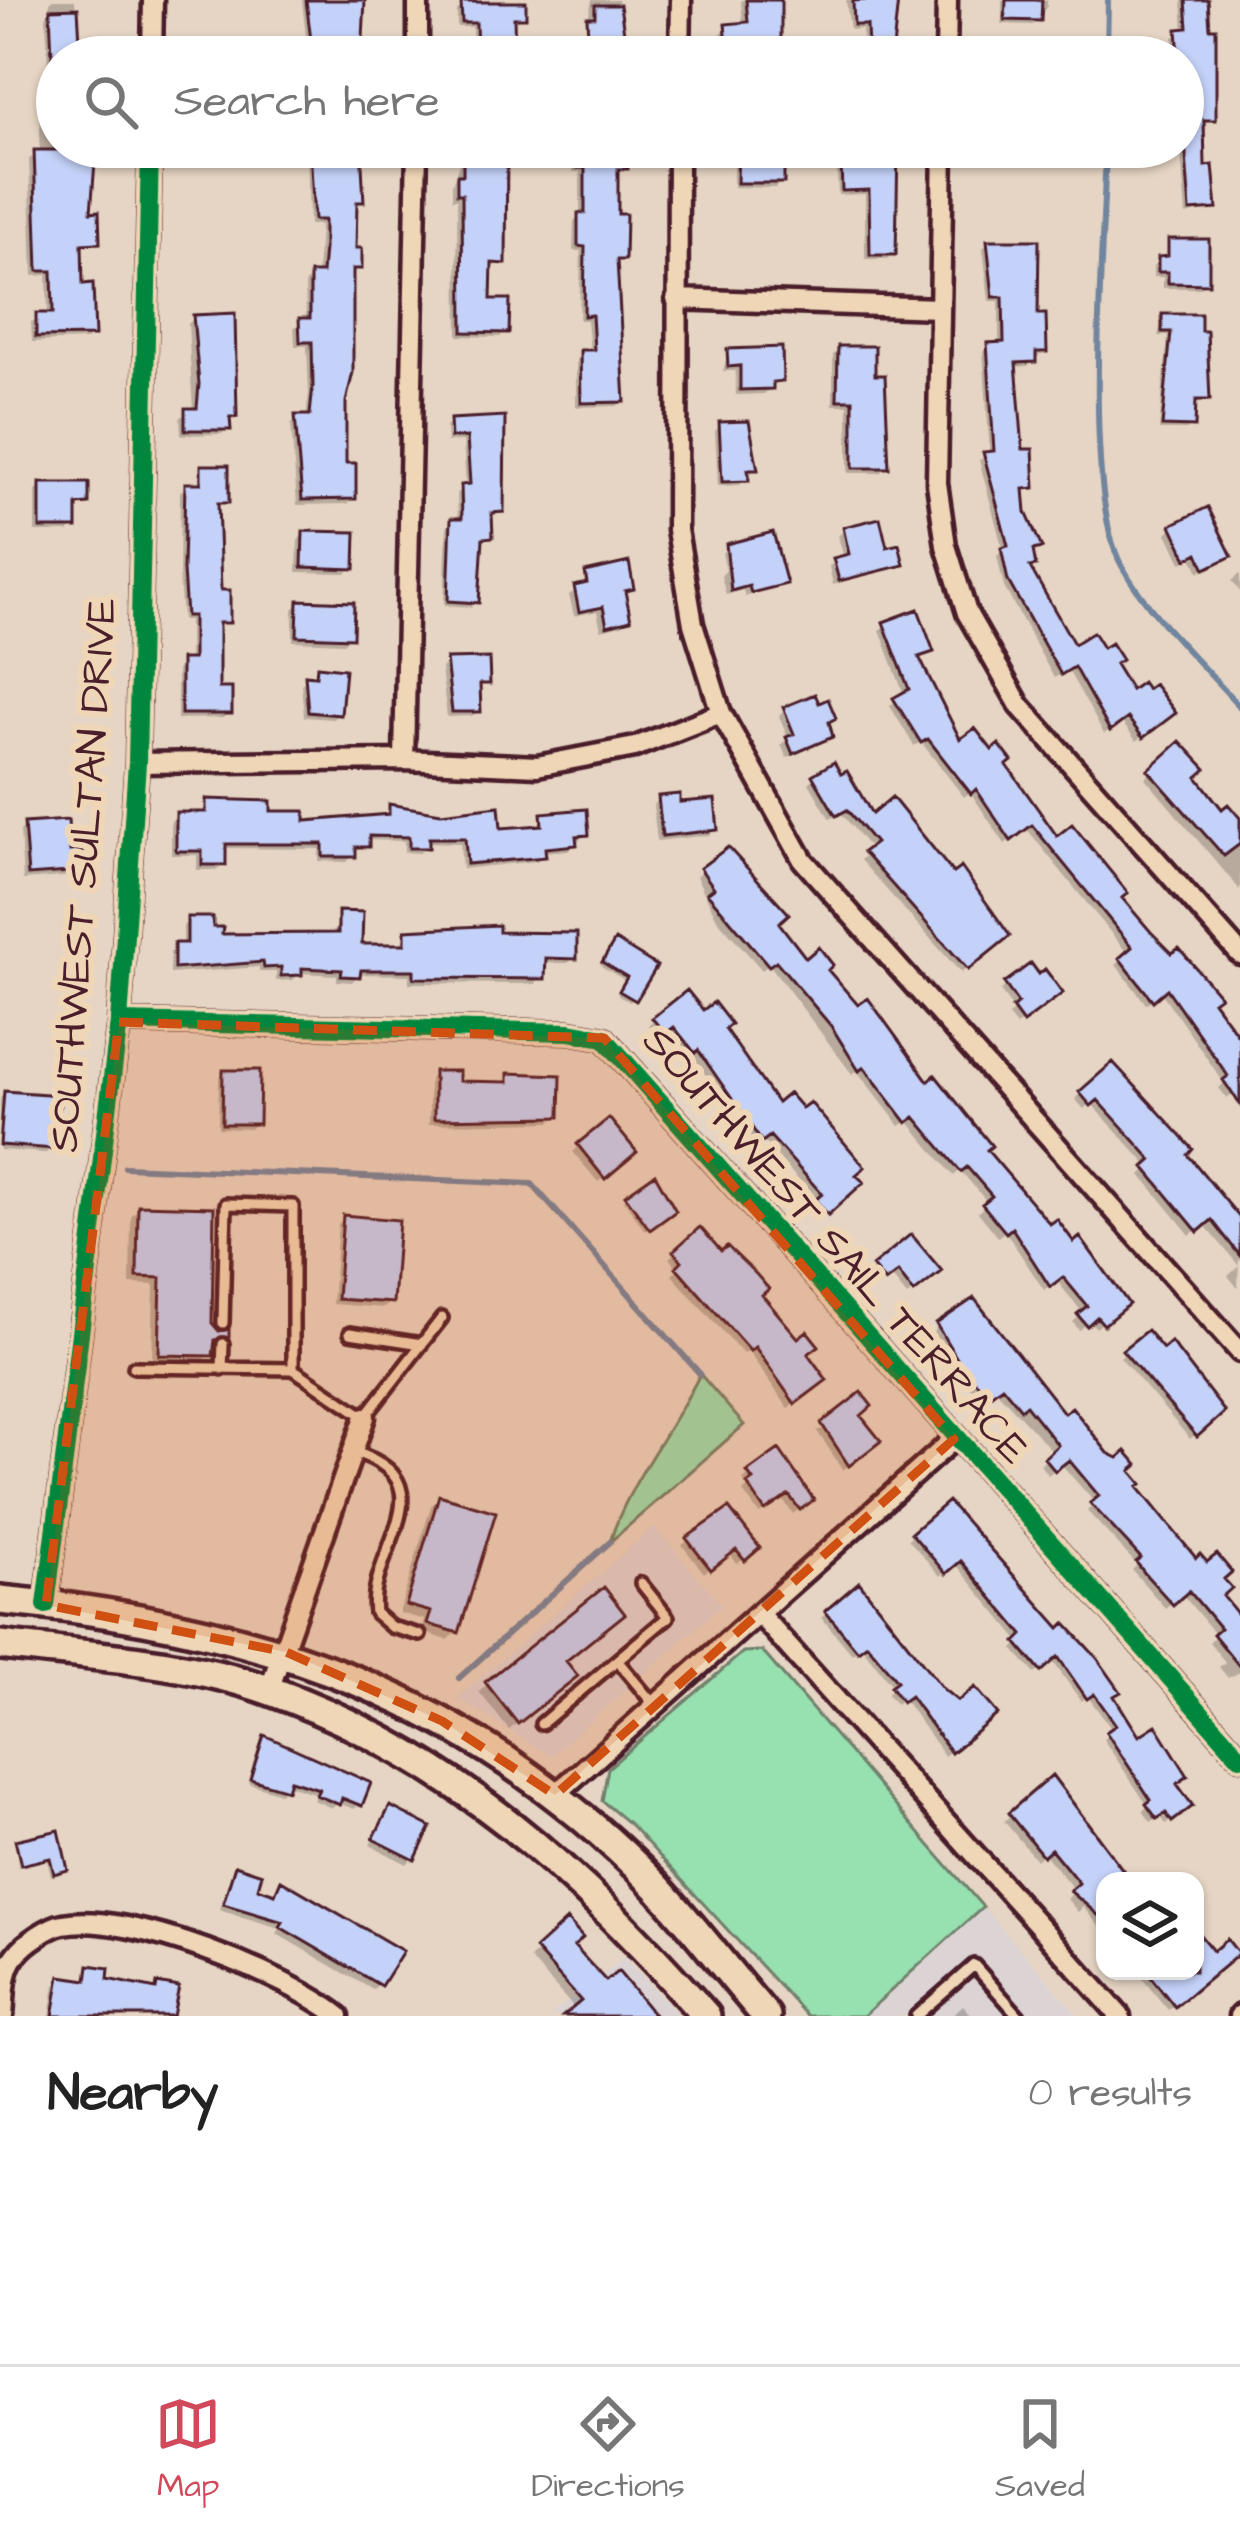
<!DOCTYPE html>
<style>
:root{--surface:#fff;--page:#f2f2f2;--text:#222;--muted:#767676;--line:#e0e0e0;--accent:#d1495b}
body{margin:0;font-family:"Architects Daughter",sans-serif;background:var(--page);color:var(--text)}
.controls{position:absolute;right:36px;bottom:36px;display:grid;overflow:hidden;border-radius:24px;box-shadow:0 3px 9px #0004}
.controls button{width:108px;height:108px;display:grid;place-items:center;padding:0;border:0;border-bottom:3px solid var(--line);background:var(--surface);color:var(--text);font:60px sans-serif}
.list{margin:0;padding:0;list-style:none}
h2{display:flex;justify-content:space-between;align-items:center;height:156px;margin:0;padding:0 48px;font-size:51px}
h2 small{font-size:39px;font-weight:400;color:var(--muted)}
.icon{flex:none;width:66px;height:66px;fill:none;stroke:currentColor;stroke-width:2;stroke-linecap:round;stroke-linejoin:round}
.map{position:relative;flex:none;width:1240px;height:2016px;overflow:hidden}
.search{position:absolute;background:var(--surface);box-shadow:0 3px 9px #0004;left:36px;right:36px;top:36px;height:132px;display:flex;align-items:center;gap:30px;box-sizing:border-box;padding:0 42px;border-radius:66px;color:var(--muted);font-size:45px}
.sheet{height:348px;background:var(--surface)}
nav{display:flex;justify-content:space-around;align-items:center;box-sizing:border-box;height:168px;border-top:3px solid var(--line);background:var(--surface);font-size:33px;color:var(--muted)}
nav a{display:grid;justify-items:center;gap:6px}
nav .on{color:var(--accent)}
.map>svg:first-child{display:block}
.built{fill:#dcd4d4}
.green{fill:#97e0af;stroke:#70806d;stroke-width:3}
.shadow{fill:#0003}
.lines{fill:none;stroke-linecap:round;stroke-linejoin:round}
.stream{stroke:#71859e;stroke-width:6}
.building{fill:#c4d1f8;stroke:#4a1f2b;stroke-width:3}
.lane-casing{stroke:#4a1f2b;stroke-width:18}
.street-casing{stroke:#4a1f2b;stroke-width:27}
.primary-casing{stroke:#4a1f2b;stroke-width:36}
.lane{stroke:#efd6b7;stroke-width:9}
.street{stroke:#efd6b7;stroke-width:18}
.primary{stroke:#efd6b7;stroke-width:27}
.cycleway-casing{stroke:#efd6b7;stroke-width:26}
.cycleway{stroke:#00873e;stroke-width:18}
.marked{fill:#d05011;fill-opacity:0.2;stroke:#d05011;stroke-width:9;stroke-dasharray:24 15;stroke-linejoin:round}
.labels{text-anchor:middle;dominant-baseline:central;stroke-width:12;stroke-linejoin:round;paint-order:stroke}
.street-label{font-size:42px;fill:#4a1f2b;stroke:#efd6b7}
</style>
<div class="map">
<svg width="1240" height="2016" viewBox="0 0 1240 2016">
<rect width="100%" height="100%" fill="#e6d5c4"/>
<filter id="ink" filterUnits="userSpaceOnUse"><feTurbulence type="fractalNoise" baseFrequency=".00833" numOctaves="2"/><feDisplacementMap in="SourceGraphic" scale="24" xChannelSelector="R" yChannelSelector="G"/><feConvolveMatrix kernelMatrix="1 2 1 2 8 2 1 2 1" color-interpolation-filters="sRGB"/></filter>
<g filter="url(#ink)">
<path class="built" d="M654 1527 722 1605 551 1756 457 1698Z
M983 1907 1079 2016H863Z
M624 1957 679 2016H550Z"/>
<path class="green" d="M700 1374 744 1425 610 1542C628 1482 672 1431 700 1374Z
M762 1651 983 1907 863 2016H807L631 1825 602 1801 608 1768 743 1652Z"/>
<path class="shadow" d="M51 0H75L77 45 97 57H57V147H78L87 215 97 242 79 248 80 287 92 335 86 340 32 342 31 322 48 316 47 275 33 276 29 159 40 153V104L49 98 46 18Z
M302 0H363L361 57H308Z
M592 0H618L625 57H562L568 43H583Z
M741 0H778L779 57H721V33L743 26Z
M846 0H894L892 57H863L862 29 850 30Z
M1002 0H1047V6L1033 25 1002 24Z
M1182 0H1205L1213 119 1201 124 1202 169 1214 208 1186 215 1181 154H1157V147H1183V57H1173V37L1184 32Z
M463 5 523 17 511 23 512 49 506 55 472 57V27H457V11Z
M1045 50 1046 57H1005L1010 52Z
M307 147H358L361 201 354 208 352 251 359 268 349 274 343 466 353 498 348 504 297 505 291 424 306 418 309 394 307 346H295L294 327 306 321 305 282 317 276 320 225H309Z
M465 147H501L503 262 489 268 488 302 506 331 500 337 458 336 457 199H452V184Z
M625 147V168L615 173 622 401 617 406 576 407V359L590 353 587 320H579L581 251H573L574 221 580 215V172H573V153L578 148Z
M721 147H776L781 182 775 188 733 187V160H720Z
M853 147H895L893 253 888 259H865V194L838 195 837 172 854 166Z
M988 147H1024L1023 155 1017 161 988 160Z
M1170 242 1206 282 1200 288H1163V277H1153V266L1164 260Z
M989 243 1035 317 1044 351 1028 366 1013 367 1020 452 1032 487 1021 493 1023 513 1038 547 1028 570 1072 648 1113 666 1130 694 1166 718 1136 741 1121 721 1104 734 1068 670 1054 678 1004 587 997 556 1003 550 979 460 990 454 983 351 999 345V301H989L983 248Z
M1163 317 1207 399 1193 404 1187 430H1159L1168 336H1158Z
M194 318 234 416 222 434 181 435 180 417 193 411 188 324Z
M839 349 872 378 886 467 880 473H848V405H833V355Z
M728 352 780 380 764 394 736 395 735 371H723Z
M502 419 501 511 489 517 490 536 480 542 476 602 471 607 444 605 447 526 458 521 457 493 466 488 463 441 447 442 446 427 452 422Z
M721 425 755 469 740 485 718 486 715 431Z
M202 468 226 502 215 507 219 593 227 622 216 627V691L229 713 223 718 177 719V667L189 662V620H182L179 577 180 491 197 486Z
M41 486 86 503 74 509V527L68 532H35V492Z
M1173 527 1228 556 1199 572 1192 557 1181 563 1167 533Z
M844 530 885 551 901 564 833 585 829 566 844 558 838 536Z
M304 534 352 567 346 573 297 572 298 540Z
M727 547 784 583 745 597 743 590 726 595 721 576 726 570 722 553Z
M1240 574V592L1232 581Z
M586 575 631 588 625 594 628 619 622 625 601 630 597 611 574 616 569 595 582 587Z
M299 603 350 637 344 643 293 641V609Z
M885 625 931 651 917 660 959 744 1004 766 1057 840 1119 898 1210 1002 1240 1043V1099L1235 1092 1227 1098 1219 1088 1224 1083 1161 992 1146 1004 1116 965 1128 954 1026 828 1005 844 970 792 964 797 921 742 914 746 890 706 904 695 880 630Z
M447 662 487 682 477 688 478 711 472 716 447 717 441 668Z
M318 670 339 713 333 719 304 717 301 684Z
M785 710 826 724 830 736 787 758 781 745 788 738 779 716Z
M1180 745 1193 777 1240 828V890L1145 778Z
M814 778H840L872 818 1001 941 961 973 860 860 871 850 841 813 830 819 809 783Z
M659 799 715 829 709 835 657 841 653 805Z
M207 802 302 824 385 817 391 807 498 832 537 828 543 815 586 834 568 850 543 852 537 861 462 869 460 843 426 842 420 853 404 852V841L366 840 347 862 319 861V849L223 848 218 870H197V855H171V821L177 815H201Z
M26 825 80 870 74 876 23 880 20 831Z
M702 870 776 923 806 962 824 970 1119 1309 1096 1328 1090 1321 1079 1330 1073 1322 1083 1313 1056 1280 1044 1290 1005 1231 998 1237 978 1212 988 1203 960 1170 954 1176 908 1121 900 1126 857 1071 852 1074 769 964 762 970 717 919 696 876Z
M340 914 358 946 400 947 406 933 496 935 574 958 568 963H543L536 984 409 983V975L359 974 352 982 337 981V975L300 973 293 980 276 981V972H259V967L170 974V952L183 946V926L189 920 219 937 333 936Z
M612 947 653 967 630 1002 618 995 626 981 601 966Z
M1030 967 1053 998 1016 1026 1008 1016 1014 1010 1000 991Z
M654 1020 722 1030 776 1107 802 1113 859 1182 821 1218 812 1208 818 1202 762 1139 755 1145 691 1054 687 1057 667 1030 658 1037 648 1025Z
M1113 1066 1240 1223 1238 1288 1228 1276 1239 1266 1204 1224 1190 1235 1141 1175 1149 1167 1091 1103 1084 1109 1075 1099Z
M224 1073 256 1123 250 1129 218 1128 219 1078Z
M435 1074 456 1084 504 1085 510 1076 557 1116 551 1122 429 1124V1080Z
M5 1094 52 1147 46 1153 0 1150V1098Z
M579 1146 628 1158 598 1182 573 1152Z
M627 1197 669 1214 645 1231 624 1200Z
M139 1208 209 1324 226 1336 212 1345 202 1364 152 1362 154 1285 130 1284 131 1216Z
M344 1218 390 1302 384 1308 332 1304 338 1224Z
M700 1231 804 1355 817 1385 788 1408 748 1351 743 1354 672 1275 678 1269 669 1258Z
M911 1238 932 1277 907 1296 890 1275 878 1286 868 1274Z
M938 1327 1064 1417 1127 1471 1196 1562 1221 1579 1219 1596 1240 1621V1672L1228 1678 1219 1667 1225 1662 1209 1642 1216 1635 1182 1594 1165 1608 1132 1570 1137 1565 1087 1511 1095 1503 1061 1464 1048 1475 1040 1465 1054 1453 995 1389 982 1400 957 1373 933 1332Z
M1147 1334 1221 1412 1190 1439 1120 1357Z
M857 1416 872 1446 843 1470 817 1431Z
M778 1453 805 1505 793 1514 782 1498 759 1514 743 1492 748 1487 743 1480Z
M439 1498 457 1632 448 1640 421 1632 425 1620 399 1613 431 1506Z
M947 1505 1111 1697 1174 1784 1185 1811 1166 1824 1160 1816 1151 1822 1143 1811 1148 1806 1103 1739 1113 1731 1088 1697 1081 1701 1051 1659 1035 1674 1013 1649 1020 1642 955 1563 940 1576 908 1539Z
M728 1512 751 1554 737 1564 729 1553 704 1573 682 1545Z
M859 1586 941 1691 989 1719 944 1756 903 1698 896 1704 887 1694 893 1687 861 1646 852 1654 822 1618Z
M563 1661 566 1684 509 1730 479 1692 487 1684Z
M265 1738 359 1805 354 1809 338 1803 332 1808 313 1800 316 1794 286 1784 280 1793 248 1783Z
M1052 1780 1124 1881H1105V1933L1083 1907 1078 1912 1067 1899 1075 1891 1044 1853 1036 1860 1004 1821Z
M390 1810 412 1858 407 1864 370 1845Z
M56 1833 62 1873 51 1876 47 1860 18 1867 16 1843Z
M236 1869 255 1890 273 1896 281 1884 378 1984 373 1990 277 1934 280 1928 219 1910Z
M566 1925 570 1946 606 1985 651 2016H567L575 2009 530 1959Z
M1195 1933 1213 1955 1229 1959 1168 2010 1136 1971H1195Z
M90 1968 104 1981 153 1991 158 1986 170 2016H50L55 1985 61 1979 83 1982Z
M963 2005 973 2016H951Z"/>
<g class="lines">
<path class="stream" d="M1107 57 1108 0
M1106 147C1104 239 1081 495 1122 566 1151 618 1201 663 1240 707
M125 1167 532 1184 700 1374
M459 1678 610 1542"/>
</g>
<path class="building" d="M306 0H365L362 57H313Z
M746 0H781V43L727 46 725 24 748 22Z
M869 0H898L893 49 868 50 867 25H854L853 1Z
M1006 0H1042L1041 21 1005 20Z
M1186 0H1208L1210 28H1216V120H1204L1205 166 1213 165 1217 209 1190 211 1177 29 1188 28Z
M461 2H526V18H514L515 50 477 51 476 23H462Z
M595 5H620L627 55 567 57V40H588L587 17H595Z
M78 8 80 42 100 41 101 57H52L50 9Z
M310 147H361L364 202H357L356 248H362V269H353V372L346 402V463H356V499L302 500 295 415H310L313 386 312 342H300L299 318H310V273H322L324 248V220H314Z
M469 147H507L506 264 492 263 491 299H510L509 333 463 332 462 194H457V175H463V154H470Z
M577 147H627L628 169H618V214H626L625 260H617L625 402 581 403 580 350H594L592 315 584 316 585 247 578 246V213H585V168H577Z
M738 147H779L784 152V183H737Z
M858 147H898L896 255H870L869 190 842 191 841 163 858 162Z
M34 150H96L91 212 99 211 100 243 82 244 83 284 93 283 95 336 36 337V313H53L52 271H38Z
M1168 239H1209V284L1168 283V272H1158V257L1168 256Z
M987 240H1039L1038 314H1046L1047 352H1036V362L1016 363 1023 449H1033L1035 488 1024 489 1026 512 1042 548 1033 550 1036 566 1030 567 1074 644 1093 632 1103 648 1111 643 1122 660 1115 664 1131 690 1142 682 1147 689 1154 684 1176 713 1143 738 1128 718 1110 731 1074 667 1061 675 1008 581 1001 548 1008 546 983 452 994 451 987 343 1004 342 1003 297H993Z
M235 313 237 417H230L231 430H185V408H197L199 384 193 315Z
M1162 314H1201V331H1207L1210 400H1196L1195 427 1162 426 1171 332H1162Z
M838 346H875V375H885L889 468H853V400H837Z
M782 347 783 381 773 382V389L740 390V366L728 367 727 349Z
M505 416 504 512 492 513 493 537 483 538 479 603 448 601 451 518H462L461 485 470 484 467 437 451 438 450 419Z
M749 421 758 470H748L749 481 722 482 719 422Z
M201 465H229V503H218L221 590H230V623H219V688H232V714H181V659H193V616H186L183 570 185 483H201Z
M40 483H89V504L77 505V528H40Z
M1208 507 1232 556 1205 569 1198 553 1187 559 1171 525Z
M880 518 887 547 899 544 904 565 839 581 833 558 849 554 843 527Z
M303 531 356 532 355 569 302 567Z
M773 532 787 584 751 593 749 586 731 591 726 544Z
M629 562 634 589 625 591 631 620 607 626 603 607 579 612 574 586 587 583 585 572Z
M298 600 354 602 353 638 297 636Z
M918 609 934 652 919 657 960 739 975 728 992 750 999 744 1012 761 1007 765 1057 836 1072 824 1128 893 1122 898 1151 932 1172 953 1179 948 1220 996 1213 1001 1240 1038V1104L1223 1080 1228 1076 1167 989 1153 1001 1119 958 1132 947 1032 825 1011 841 976 789 971 794 928 739 921 743 893 698 909 689 883 622Z
M489 658 490 684H480L481 712H452L446 659Z
M317 666 345 669 341 715 308 712 305 675 316 676Z
M815 694 819 703 828 699 836 718 829 722 833 737 793 754 786 737 794 734 783 707Z
M1180 741 1206 769 1197 777 1222 809 1228 804 1240 818V844L1224 856 1148 770Z
M834 762 841 774 847 771 872 814 892 797 953 873 961 867 1010 936 968 970 863 852 875 843 847 810 836 816 812 775Z
M680 794V802L715 799 718 830 662 836 658 796Z
M206 799 271 801V811H305V821L389 814V804L441 813 499 806 501 828 542 825 541 813 587 809 589 835 576 836 577 845 545 848 546 857 467 864 465 838H429V848H409V837L369 836V847H356V857H323V844H226V865H202V851H176V812H206Z
M68 820 70 851 82 850 83 871 28 875 24 823Z
M728 847 789 914 779 923 806 958 819 947 833 965 828 970 858 1005 868 998 928 1081 935 1075 992 1146 987 1150 1050 1224 1057 1219 1074 1242 1080 1237 1129 1304 1104 1325 1097 1317 1087 1326 1077 1314 1087 1306 1063 1277 1050 1287 1012 1228 1006 1233 982 1204 992 1196 967 1167 961 1172 915 1117 907 1123 864 1067 859 1071 831 1026 776 961 769 966 707 893 714 888 700 868Z
M338 911 363 912 362 944H405V930L499 925V932L577 933V959L546 958 545 979 414 978V970H361L360 977 341 976 342 970 302 968V975L281 976V967L264 968 263 962 174 969V943H187V917H213V927H223L222 934 338 933Z
M615 940 657 966 636 1001 619 991 627 977 602 962Z
M1031 963 1039 974 1045 969 1063 993 1023 1023 1012 1008 1018 1003 1004 983Z
M687 990 703 1010 714 1002 731 1024 725 1029 777 1103 789 1093 802 1108 810 1102 865 1167 856 1175 864 1182 828 1215 815 1200 822 1194 770 1136 762 1142 698 1050 695 1053 674 1027 665 1034 652 1018Z
M1113 1062 1193 1149 1188 1155 1240 1218V1256L1212 1220 1198 1232 1144 1167 1152 1160 1098 1100 1091 1106 1079 1092Z
M223 1070H260L259 1124H222Z
M434 1071H459V1081L508 1082V1073L561 1075 560 1117 434 1119Z
M4 1091 61 1095 55 1149 0 1145Z
M609 1118 637 1152 605 1179 577 1144Z
M655 1174 676 1211 650 1230 625 1195Z
M138 1205 214 1207 212 1323 219 1331 229 1329V1337L215 1340 213 1356 159 1355 161 1278 137 1277Z
M343 1215 399 1220 393 1303 337 1299Z
M700 1227 721 1251 727 1246 756 1274 769 1289 762 1295 798 1338 807 1331 819 1346 808 1354 827 1380 795 1404 755 1347 750 1351 676 1267 682 1261 673 1251Z
M911 1234 942 1271 914 1293 898 1272 885 1282 872 1266Z
M974 1298 1064 1413 1072 1407 1108 1453 1118 1458 1126 1451 1138 1465 1131 1471 1142 1484 1138 1487 1196 1558 1200 1554 1207 1562 1217 1554 1232 1572 1224 1579 1232 1588 1223 1596 1240 1617V1667L1213 1634 1220 1628 1189 1591 1173 1605 1146 1575 1136 1562 1141 1558 1090 1503 1099 1496 1069 1460 1055 1471 1044 1458 1058 1445 1026 1405 1021 1409 1002 1386 989 1396 962 1367 936 1324Z
M1147 1330 1163 1349 1171 1342 1225 1412 1197 1437 1122 1350Z
M861 1392 872 1406 861 1416 881 1441 849 1466 821 1423Z
M779 1449 814 1500 800 1510 789 1495 765 1511 747 1484 753 1480 747 1472Z
M439 1495 496 1512 459 1633 427 1624 431 1612 406 1605Z
M948 1501 1060 1628 1065 1623 1097 1658 1121 1692 1114 1696 1139 1736 1156 1725 1188 1776 1177 1784 1193 1806 1172 1822 1166 1813 1157 1819 1146 1804 1151 1800 1106 1732 1116 1725 1094 1694 1087 1699 1058 1657 1041 1672 1016 1642 1023 1635 961 1561 946 1574 911 1533Z
M729 1508 760 1548 745 1561 736 1550 711 1570 686 1538Z
M859 1582 943 1689 958 1701 975 1687 998 1714 951 1753 910 1696 902 1702 890 1686 897 1681 867 1644 858 1651 825 1611Z
M604 1587 625 1614 566 1661 578 1676 518 1724 485 1682Z
M264 1735 371 1783 362 1806 342 1798 340 1805 316 1795 319 1789 290 1780 287 1790 250 1779Z
M1052 1775 1126 1874 1105 1881V1921L1070 1891 1079 1883 1051 1849 1043 1856 1008 1813Z
M390 1806 431 1827 415 1860 373 1839Z
M59 1830 68 1870 54 1874 50 1858 21 1865 15 1840Z
M235 1865 262 1874 258 1888 275 1894 281 1880 403 1951 381 1986 280 1927 283 1922 223 1904Z
M567 1920 583 1938 574 1946 606 1981 618 1971 655 2016H563L581 2001 535 1949Z
M1195 1929 1213 1951 1227 1939 1239 1954 1175 2007 1146 1971H1195Z
M89 1965 109 1968 108 1979 156 1989 157 1983 179 1987 173 2016H53L60 1976 87 1980Z"/>
<g class="lines">
<g class="lane-casing">
<path id="lane" d="M223 1323 226 1204 293 1206V1369
M350 1333 422 1344
M134 1367 293 1369 365 1417 442 1318
M222 1369 223 1344
M354 1452C453 1482 366 1552 375 1613L391 1627 420 1635
M641 1583 668 1617 617 1660 656 1707
M541 1724 617 1660
M916 2016 974 1965 1019 2016"/>
</g>
<g class="street-casing">
<path id="street" d="M152 57 153 0
M418 57V0
M680 57 681 0
M946 57 947 0
M678 147 677 530 693 624 721 713 803 860 1240 1352
M943 147 937 483 946 546 967 613 1020 706 1240 954
M676 299 939 308
M404 760 417 147
M137 763 404 760 537 766 635 747 721 713
M119 1022 569 1032 604 1038 1240 1757
M46 1605 119 1022 137 763 150 147
M761 1616 1120 2016
M269 1690 365 1417
M555 1795 954 1439
M3 2016C5 1996 3 1970 17 1954 25 1943 50 1926 63 1924 129 1911 287 1975 339 2016
M1239 2016 1240 2015"/>
</g>
<g class="primary-casing">
<path id="primary" d="M0 1600C257 1624 470 1695 654 1884 694 1926 728 1973 766 2016
M0 1645C90 1656 185 1660 271 1691 455 1757 579 1873 706 2016"/>
</g>
<use href="#lane" class="lane"/>
<use href="#street" class="street"/>
<use href="#primary" class="primary"/>
<g class="cycleway-casing">
<path id="cycleway" d="M119 1022 569 1032 604 1038 1240 1757
M46 1605 119 1022 137 763 150 147"/>
</g>
<use href="#cycleway" class="cycleway"/>
</g>
</g>
<path class="marked" d="M119 1022 604 1038 954 1439 555 1795 442 1721 286 1652 46 1605Z"/>
<g class="labels">
<g class="street-label">
<text transform="translate(84 875) rotate(-86)">SOUTHWEST SULTAN DRIVE</text>
<text transform="translate(835 1246) rotate(49)">SOUTHWEST SAIL TERRACE</text>
</g>
</g>
</svg>
<div class="controls">
<button><svg class="icon" aria-label="layers" viewBox="0 0 24 24"><path d="M12 4l9 5-9 5-9-5zM3 14l9 5 9-5"/></svg></button>
</div>
<div class="search"><svg class="icon" aria-label="search" viewBox="0 0 24 24"><circle cx="10" cy="10" r="6"/><path d="M15 15l6 6"/></svg>Search here</div>
</div>
<section class="sheet">
<h2>Nearby<small>0 results</small></h2>
<ul class="list">
</ul>
</section>
<nav>
<a class="on"><svg class="icon" aria-label="map" viewBox="0 0 24 24"><path d="M3 6l6-2 6 2 6-2v14l-6 2-6-2-6 2zM9 4v14M15 6v14"/></svg>Map</a>
<a><svg class="icon" aria-label="directions" viewBox="0 0 24 24"><path d="M12 3l9 9-9 9-9-9zM9 14v-3h6M13 9l2 2-2 2"/></svg>Directions</a>
<a><svg class="icon" aria-label="saved" viewBox="0 0 24 24"><path d="M7 4h10v16l-5-4-5 4z"/></svg>Saved</a>
</nav>
